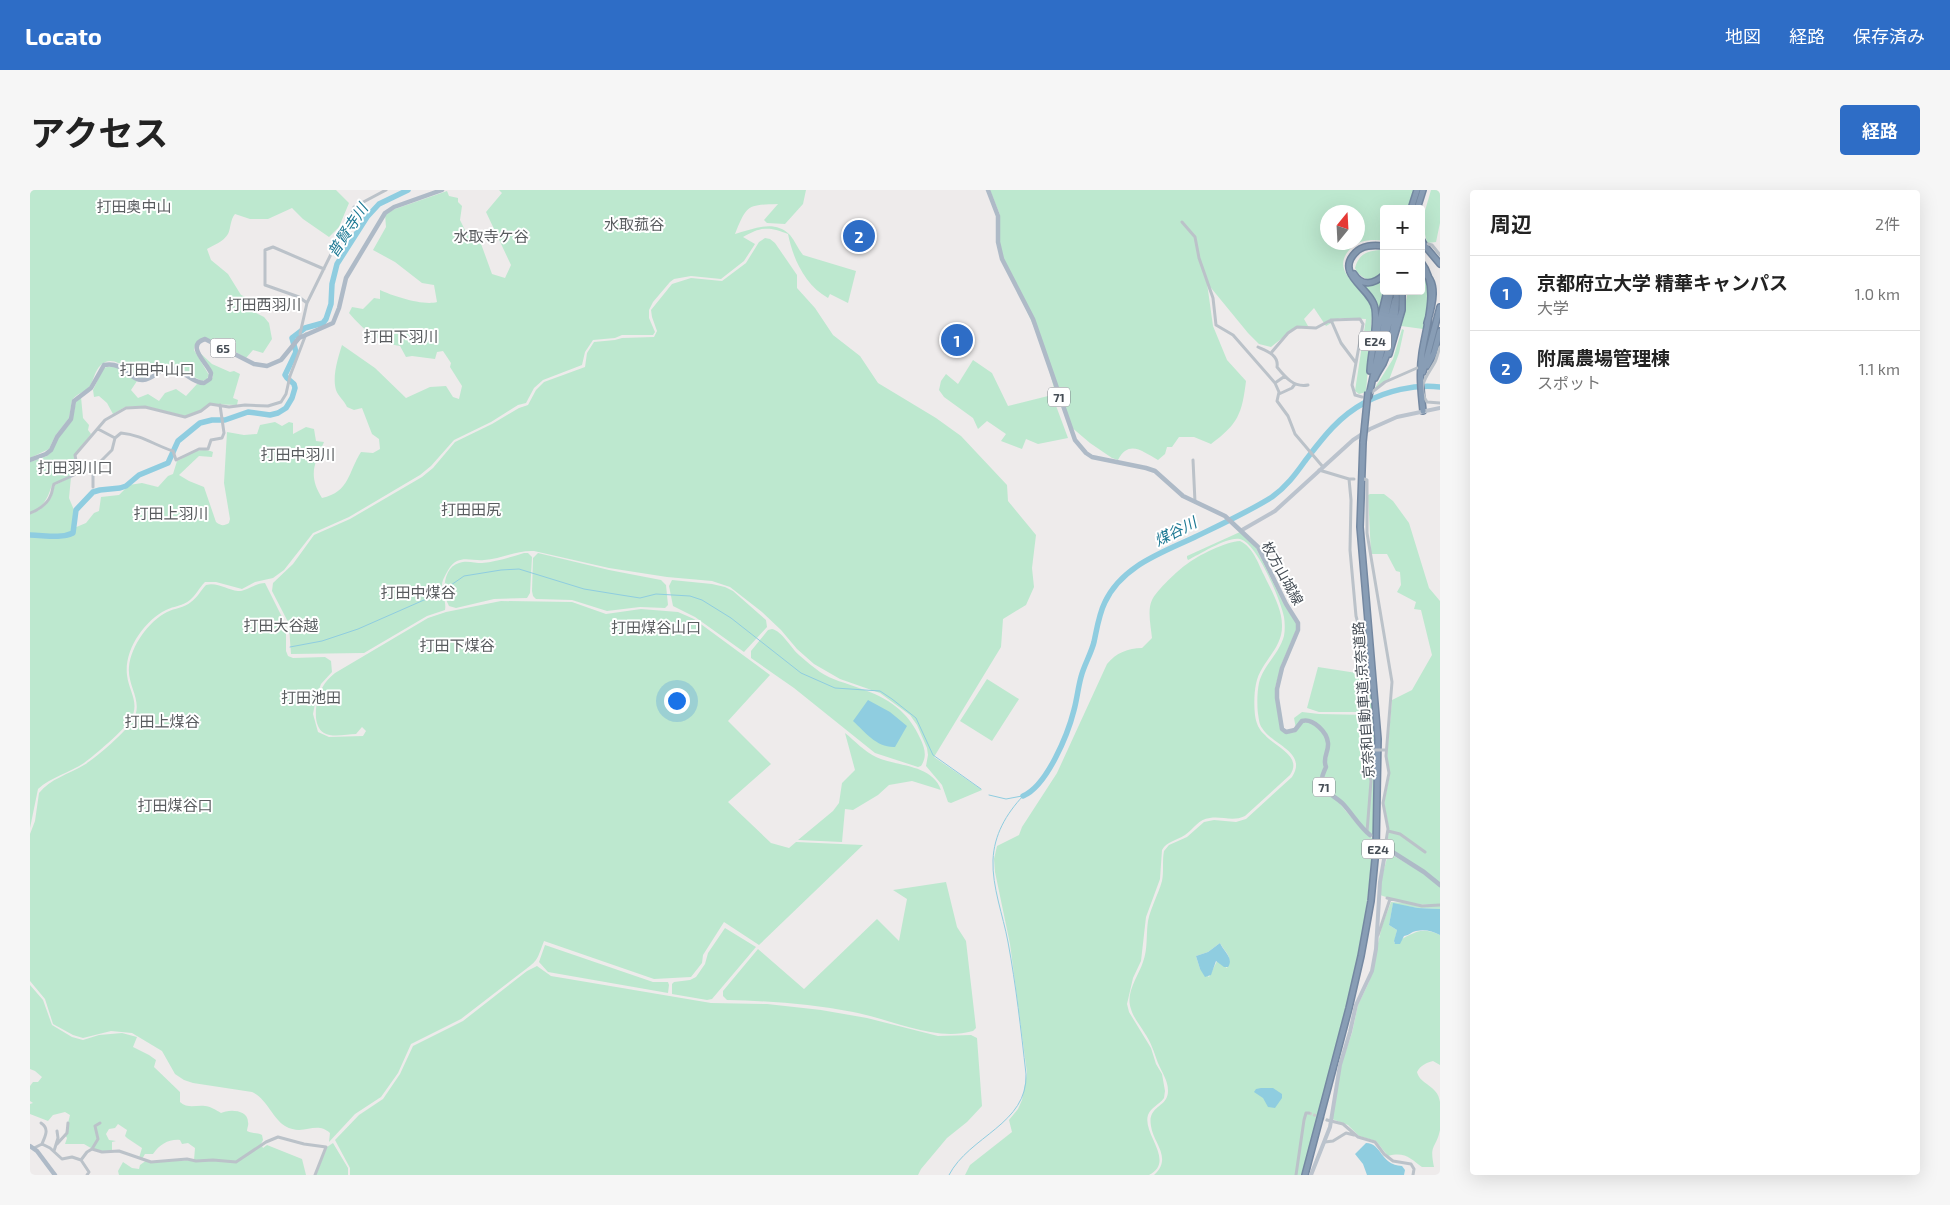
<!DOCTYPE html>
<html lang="ja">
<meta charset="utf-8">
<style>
:root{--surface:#fff;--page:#f6f6f6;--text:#222;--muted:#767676;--line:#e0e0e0;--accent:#2e6dc6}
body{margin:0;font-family:"Exo 2","Noto Sans JP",sans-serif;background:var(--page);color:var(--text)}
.controls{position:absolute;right:15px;top:15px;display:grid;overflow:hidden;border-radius:5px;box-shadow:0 5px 20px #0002}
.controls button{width:45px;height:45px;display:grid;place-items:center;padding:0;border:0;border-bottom:1px solid var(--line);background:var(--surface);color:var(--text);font:25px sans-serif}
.compass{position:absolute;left:1290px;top:15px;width:45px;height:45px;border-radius:50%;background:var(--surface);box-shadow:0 5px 20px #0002;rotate:18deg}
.you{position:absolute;left:646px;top:510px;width:18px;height:18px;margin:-12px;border:4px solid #fff;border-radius:50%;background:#1a73e8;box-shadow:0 0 0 8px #1a73e833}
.badge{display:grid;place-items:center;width:32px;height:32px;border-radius:50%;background:var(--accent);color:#fff;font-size:16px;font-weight:700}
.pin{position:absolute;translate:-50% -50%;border:2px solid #fff;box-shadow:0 1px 5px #0006}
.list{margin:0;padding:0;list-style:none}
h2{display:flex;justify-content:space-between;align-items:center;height:65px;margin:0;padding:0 20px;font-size:21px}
h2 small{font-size:16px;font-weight:400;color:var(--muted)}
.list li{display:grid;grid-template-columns:32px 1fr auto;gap:15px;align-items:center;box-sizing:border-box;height:75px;padding:0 20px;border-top:1px solid var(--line)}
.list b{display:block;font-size:19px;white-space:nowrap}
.list p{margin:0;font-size:16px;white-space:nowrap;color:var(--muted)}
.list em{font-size:16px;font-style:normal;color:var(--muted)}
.map{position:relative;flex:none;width:1410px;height:985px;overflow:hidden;border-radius:5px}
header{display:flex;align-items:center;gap:30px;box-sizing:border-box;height:70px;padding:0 25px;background:var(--accent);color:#fff}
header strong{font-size:24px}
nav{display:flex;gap:28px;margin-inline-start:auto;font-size:18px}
.intro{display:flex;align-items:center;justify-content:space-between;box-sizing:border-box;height:120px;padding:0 30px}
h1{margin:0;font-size:35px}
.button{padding:12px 22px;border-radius:5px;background:var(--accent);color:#fff;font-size:18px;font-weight:700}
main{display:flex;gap:30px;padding:0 30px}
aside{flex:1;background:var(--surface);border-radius:5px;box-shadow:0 5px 20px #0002}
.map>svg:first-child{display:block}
.green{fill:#bde8cf;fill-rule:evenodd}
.water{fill:#8fcde0}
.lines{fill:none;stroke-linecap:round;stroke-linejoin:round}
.stream{stroke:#8fcde0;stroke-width:1}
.river{stroke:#8fcde0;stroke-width:5.5}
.street-tunnel{stroke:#cccccd;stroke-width:3;stroke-dasharray:3 1.5;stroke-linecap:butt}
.highway-casing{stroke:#7488a1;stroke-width:8}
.street{stroke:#bbc2c9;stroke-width:3}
.secondary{stroke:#bbc3cd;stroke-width:4}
.primary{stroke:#aebac7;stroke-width:4.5}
.highway{stroke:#889db5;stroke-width:5}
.highway-bridge-casing{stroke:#7488a1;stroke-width:8;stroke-linecap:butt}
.street-bridge{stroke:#bbc2c9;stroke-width:3}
.highway-bridge{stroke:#889db5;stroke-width:5}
.labels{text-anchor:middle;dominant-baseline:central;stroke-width:4;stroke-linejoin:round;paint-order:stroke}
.shield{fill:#fff;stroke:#7e8389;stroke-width:1}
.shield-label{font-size:12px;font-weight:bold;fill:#464e56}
.street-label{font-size:14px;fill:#464e56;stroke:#fff}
.neighbourhood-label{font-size:15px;fill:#595c5f;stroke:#fff}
.water-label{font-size:15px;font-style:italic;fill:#1c7893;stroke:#fff}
</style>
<header>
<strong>Locato</strong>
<nav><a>地図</a><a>経路</a><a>保存済み</a></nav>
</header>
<div class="intro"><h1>アクセス</h1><a class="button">経路</a></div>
<main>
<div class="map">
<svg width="1410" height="985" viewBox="0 0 1410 985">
<rect width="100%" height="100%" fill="#eeebeb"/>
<path class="green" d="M0 0H306L319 13 309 37 299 47 273 29 262 18 238 29H220L205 24C200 30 201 38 198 44 193 52 184 55 177 59L181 70 198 84 211 105 220 109 226 123 234 127 239 133 242 149 233 163 223 160 216 168C203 161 167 133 164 160L179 185 177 189 172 191 140 175 112 188C101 184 84 162 71 175 65 180 64 189 60 196 56 202 47 203 42 210L39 228 25 246 19 259 0 268Z
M469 0H776L773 14 755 34 737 33 734 30 748 14C717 15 717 15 705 44 724 39 744 29 760 45 765 51 768 59 773 65L826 81 818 113 800 104 798 108C775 95 763 69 758 44 738 36 731 37 713 47L725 54 714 71 691 89 661 86 644 89 640 92 623 112 619 120V128L625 142 623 145H592L585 148 563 150 555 162 552 175 513 190 504 198 496 213 488 215 461 232 424 250 401 276 390 285 319 327 283 343 254 380 243 388 225 392 212 399 186 392H175C169 398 166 405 160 410 153 416 144 416 136 420 114 431 94 460 97 485 99 502 110 512 101 529 94 540 65 565 54 573 39 583 21 587 8 599L0 638V324C8 322 17 315 21 308 23 304 23 299 25 295L41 287 39 308 44 320V338L56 333 64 323 69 321 71 307 89 305 99 295 112 293 128 297 138 286 143 284 147 271C160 265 168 256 183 262L182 267 169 266 149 285 159 291 174 297 186 332C191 336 194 336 199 333L200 329 194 293 197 242 214 245 227 244 230 235 245 232 252 236 259 232 263 233V244L276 237 284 239 286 251 294 252C284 274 278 286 292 308 320 302 318 282 331 262L343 263 350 259 349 249 342 244 332 218 324 220 317 217C314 210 308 206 306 200 302 186 308 168 312 155L345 178 376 208 400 197 416 196 423 207 429 209 432 196 420 177 421 173 413 161 407 162 405 169 382 166 376 167 370 156C348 153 333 139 319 123L322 117 333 119 344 108 350 109V100C363 106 393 116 407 112L404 95 392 93 365 72 343 60 356 37 355 24 365 19 417 1 419 6 428 8V12L432 16 430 30 435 40 450 51 462 84 475 88 481 75 456 22 472 3Z
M960 0H1384L1377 19H1354V51C1343 49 1329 50 1321 58 1298 82 1332 95 1341 113 1342 116 1342 121 1342 125L1336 202 1329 204 1325 201 1336 129 1310 128 1296 136 1284 118 1274 129 1278 136 1266 137 1241 157 1229 154 1218 143 1177 93 1183 136 1197 170 1216 191C1212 224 1208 234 1181 254L1164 247H1149L1142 257H1137L1135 264 1128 270C1113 262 1099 249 1088 270L1082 268 1060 253 1040 236 1025 202 1013 157 973 68 970 57V25ZM1298 22H1328V52H1298Z
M1401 0H1410V33L1406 52 1397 53 1392 31Z
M735 48 740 49 745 53 767 85V98L785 118 803 145 830 166 848 193 906 228 931 246 977 295 978 311 1006 345 1002 378 1004 397 996 415 973 429 971 457 904 567 952 600 921 613 918 612 912 595 896 576 898 565 897 558 887 535 880 525 850 503 810 489 784 474 767 459 751 440 732 422 700 397 682 391 637 387 579 378 504 361C487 360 471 369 454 370 445 371 435 367 427 371 420 374 416 384 413 390 409 401 417 410 415 420L397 426 334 463 261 464 259 437 257 430 242 401 243 393 263 374 284 345 320 329 392 287 403 278 425 252 462 234 489 218 498 215 506 200 514 192 555 177 557 163 564 152 585 150 592 148 624 147 627 141 622 127 621 120 642 94 661 88 692 91 716 73 729 52Z
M1354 60C1354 66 1355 75 1353 81 1348 96 1329 89 1325 78 1329 63 1339 60 1354 60Z
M1391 85 1399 91 1400 105 1393 139 1371 136 1378 101H1391Z
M1354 89V101H1356L1349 122 1346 110 1331 95C1340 96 1346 95 1354 89Z
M1372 139 1374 140 1369 163 1359 190 1343 201 1363 169Z
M169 162 182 174 200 182 204 181 210 184 203 208 208 210 207 215 180 214 171 220 155 226 115 216 95 217 83 224 77 213 69 206 64 207 63 200 73 179C85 171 97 184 107 191L101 200 108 208 118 204 129 211 135 203 146 199 156 206 167 194H176L183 187 181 179Z
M943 170 962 183 978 216 1022 205 1038 248 1008 254 996 249 992 259 971 251 976 244 957 231 948 239 943 228 914 207 909 200 911 191 916 184 928 194Z
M51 207 53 228 59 235 58 240 61 244 44 266 46 277 43 284 22 295C18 307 14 318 0 322V272L17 266 22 261 28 248 42 231 46 212Z
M1340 304H1354L1363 311 1379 333 1399 398 1410 411V694L1357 657 1359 639 1354 613 1360 584 1357 566 1362 510 1382 500 1402 465 1391 420 1384 419 1386 412 1367 402 1371 395 1370 382 1366 381 1357 364H1341L1338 305Z
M1210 342 1226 358 1254 415 1267 434 1266 440 1252 473 1245 498 1250 537 1256 543 1266 542 1271 533 1283 532 1295 546 1297 552 1292 593 1333 641 1343 649C1340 689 1336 728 1328 767 1312 840 1290 912 1272 985H1124C1143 968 1123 953 1121 936 1117 915 1138 918 1138 901 1138 890 1132 883 1128 873 1124 862 1121 852 1114 842 1110 835 1103 827 1101 819 1095 803 1108 787 1113 772 1118 759 1116 744 1118 731 1121 717 1128 705 1132 691 1134 681 1132 671 1134 661L1139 655 1157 647 1174 632 1184 630 1206 632 1216 629 1262 587C1278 562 1242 555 1232 538 1229 534 1229 529 1228 524 1227 515 1227 502 1229 493 1233 476 1249 464 1254 446 1255 440 1255 434 1254 427 1251 411 1227 353 1210 349 1198 346 1170 364 1158 370L1157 368V366ZM1190 753C1196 764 1203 766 1197 778L1187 771 1179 787 1170 779 1166 766 1178 762Z
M1210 351C1223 357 1228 373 1234 385 1241 400 1252 418 1252 435 1253 459 1230 472 1226 494 1224 503 1224 516 1225 525 1226 533 1229 540 1235 545 1245 557 1273 566 1260 585L1215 626C1203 632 1192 626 1180 628 1168 629 1164 639 1155 645 1146 651 1137 651 1132 660L1130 689 1116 727 1111 771 1103 788 1097 814 1099 822 1121 858 1126 874 1132 884 1135 901 1134 908C1129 915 1121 917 1118 925 1112 944 1146 971 1119 985H935L940 975 982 942 979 930 988 919 992 910 997 883 980 754 965 682 964 669 967 656 989 645 992 637 1027 583 1077 474C1086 463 1098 458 1112 458L1122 448C1121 437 1117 420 1122 410 1127 400 1148 380 1157 374 1167 366 1197 351 1210 351Z
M494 363H498L502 367 500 403 497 408 464 409 426 418 419 416C412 404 412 378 429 373 436 370 445 373 452 373 466 372 481 367 494 363Z
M508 363 579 380 631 390 636 395 638 415 635 418 610 417 577 421 542 410 506 409 503 406 502 401 503 368Z
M642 390 682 394 695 397 703 401 736 430 737 437 714 462 665 427 643 416 639 396Z
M235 393 254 431 256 438V461L258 466 263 468 295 467 301 471 302 482 291 494 286 508 283 524 288 542 299 547 333 546 336 541 332 537 326 544C317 544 303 548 294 543 281 535 286 509 292 498 295 492 300 487 305 483L398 428 416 422 471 411 542 412 576 424 611 419 648 422 664 429 740 485 698 531 741 574 698 612 741 653 759 658 766 652 833 655 729 755 694 732 673 765 672 773 661 787 624 789 514 751C508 766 509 770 496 779L431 829 381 854 368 883 351 907 325 924 299 952 300 943C285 930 274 947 255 936 243 929 237 909 222 902L163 893 154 890 145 884 132 861 102 843 81 841 53 848 43 845 23 834 15 809 0 791V644L5 631 9 603C20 589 39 584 54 575 66 568 94 543 102 532 115 512 97 497 99 477 101 456 118 432 137 422 145 418 154 418 161 412 167 408 171 400 176 395 188 392 197 400 208 401 215 402 225 393 235 393Z
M742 439C752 441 761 458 769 465 776 471 783 477 790 482 802 490 816 493 829 498 859 508 878 521 891 550 895 559 897 567 891 576L888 577 845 563 764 498 721 468V461L738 440Z
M1288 477 1333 484 1334 515 1328 522H1289L1277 518Z
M1339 486 1345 549 1344 646 1335 640 1295 596 1293 588 1300 555C1293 544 1288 528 1274 529L1266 539 1264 528 1272 522 1289 524 1339 525 1338 496Z
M957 489 989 509 962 551 930 531Z
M815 543C825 551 835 562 846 567 868 577 902 574 911 600L882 591 859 595 848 605 823 620 815 619 812 652 768 650 803 621 809 613 812 593 825 580Z
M1359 663 1393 683 1410 696V714C1390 716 1369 712 1350 705L1352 687 1358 664Z
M916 692 927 737 936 751 946 838 943 841C904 852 861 829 823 822 781 814 740 811 697 810L693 806V801L728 759 774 799 847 729 869 751 877 709 863 700Z
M1361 712 1410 716V719L1388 718 1363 714 1359 735 1367 740 1364 753C1382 745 1389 735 1410 745V875L1403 871C1396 873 1391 875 1387 882 1390 895 1408 895 1410 912 1410 920 1410 932 1410 940 1406 959 1399 954 1404 977H1392C1381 969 1375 961 1358 966L1346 951 1329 946 1318 935 1302 929 1311 875 1322 843 1328 815 1339 792 1352 736Z
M695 738 726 757 682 809 677 810 642 804V794L644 792 660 790 666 787 675 774 678 763Z
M515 755 623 792H638L639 795 638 803 518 782 509 772Z
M507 776 521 786 681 813 737 814 791 820 837 828 908 846 941 845 947 848 952 916 937 932 917 948 891 979 888 985H320V978L305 950 329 925 353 909 370 884 383 856 433 831 497 781Z
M0 795 13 810 22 835 42 847 53 850 69 845 92 843 107 847 103 857 119 865 126 870 124 877 150 902V912C158 919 165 915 175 916 180 916 186 920 191 923 198 919 218 919 218 932 219 935 217 938 217 941 222 944 227 942 232 945L233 950 231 954 233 958 237 955 272 969 276 985H89L88 981 93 972 102 978 109 979 110 975 117 970 124 972 164 970 165 958 158 953 152 954 150 950C139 949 130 954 123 964H115L112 969 109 968 112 958 97 948 95 946 97 940 88 934 85 938 79 939 76 944 79 950 86 951 82 952V961H66L54 954H35L37 948 35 945 40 925 35 922 23 925 18 931 0 924V914L3 913 0 911V896L3 892H8L12 887 5 881 0 879Z
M303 953 318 978V985H286L297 957Z"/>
<path class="water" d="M838 510 860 522 877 536 865 557C847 558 835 542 823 531Z
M1363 713 1388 718 1410 719V745C1402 741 1395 739 1386 741 1381 742 1380 745 1374 746L1370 754H1365L1364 751 1367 740 1359 735Z
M1190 753C1194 762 1204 768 1198 777H1194L1186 771 1181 785 1175 787 1170 779 1166 766 1178 762Z
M1231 898H1243L1252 904V908L1245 918 1238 917 1233 908 1224 902 1226 899Z
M1336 953C1352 953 1350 975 1372 976L1375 980 1374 985H1337L1333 974 1325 964Z"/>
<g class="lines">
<path class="stream" d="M260 457 292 451 328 439 394 410 411 402 434 386 471 380 489 379 554 399 591 405 610 408 626 404 660 406 672 410 701 428 771 483 805 498 850 501 862 509 886 528 903 565 951 599
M959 605 976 609 992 606
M919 985C939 946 998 934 996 884 991 840 986 795 978 752 973 725 962 697 963 670 964 645 976 624 993 606"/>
<path class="river" d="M0 345C14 345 30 349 43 343L46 320 63 302 70 300 90 298 96 296 109 285 138 273 148 251 170 233 182 230H195L218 222 240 225 248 223 256 218 262 208 265 198 264 194 257 188 255 185 266 162 262 148 275 138 293 133 296 129 301 114 302 94 307 74 337 27 349 14 378 0
M993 606C1017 596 1038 544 1044 520 1047 509 1048 498 1051 487 1054 475 1061 464 1064 452 1067 438 1069 424 1075 412 1092 376 1131 363 1165 347 1190 335 1218 322 1242 307 1256 297 1265 285 1275 271 1292 249 1308 227 1334 213 1356 201 1384 194 1410 197"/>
<path class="street-tunnel" d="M1279 923 1297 930"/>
<g class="highway-casing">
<path id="highway" d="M1381 19 1387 0
M1387 19 1393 0
M1391 49 1395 56 1410 74
M1391 72C1410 97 1397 131 1392 163 1389 182 1391 202 1393 221
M1391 81C1410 90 1402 117 1397 133
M1324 84C1332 97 1344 94 1354 85
M1347 142 1357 101
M1359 164 1372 120V101
M1397 176 1404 163 1410 141
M1347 179 1365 110
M1340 181C1341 161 1348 138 1345 119 1343 99 1304 85 1325 63 1332 55 1343 55 1354 56
M1393 182 1410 117
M1345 188C1347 183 1350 179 1353 174 1361 157 1368 120 1366 101
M1339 206 1361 101
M1275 985 1319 818 1331 766 1341 711 1346 659 1348 549 1330 337 1333 252"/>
</g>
<path class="street" d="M1152 32 1165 47 1169 68 1183 108 1186 135 1203 145 1245 193 1249 202 1247 211 1258 226 1265 244 1293 277
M1398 54 1402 55 1410 65
M277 113 269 107 235 95V60L243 57 294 79
M1301 130 1311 153 1326 173
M271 146 270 144 277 113 304 58 323 35 321 26 324 17 356 0
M1228 157C1237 161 1249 165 1247 177 1255 187 1264 198 1278 195
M1410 157C1408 162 1407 168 1405 172 1398 185 1386 196 1397 212L1410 213
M1241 163 1258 143 1267 137 1286 138 1301 130 1330 129 1333 134 1322 195 1325 205 1332 207
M1245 193 1255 186
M1341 203 1355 192 1387 178
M1249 204 1262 198 1265 194
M68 239 85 248 91 243C112 245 124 255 143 261L146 270 169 259H178L181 250 192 248 194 243 190 215
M1163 270 1165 312
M1289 280 1319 289H1324
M1319 289 1321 310 1320 360 1326 426 1330 441V460
M1334 289 1337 290V343L1362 492 1356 566 1359 583 1353 613 1358 639 1355 657
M63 297V279L82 260 85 248
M0 323C7 321 17 314 20 307 23 302 22 298 24 294L44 285 47 277 45 265 75 230 96 218 115 217 155 227 171 221 180 214 199 217 215 215 238 216 251 212 256 204 260 186 276 144
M1358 641 1370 644 1395 662
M1337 642 1341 591 1337 572 1338 560
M1357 708 1392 716 1410 715
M1348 745 1360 709
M1297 930 1313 934 1328 947 1345 952 1354 964 1363 971 1381 974 1384 979 1383 985
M11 933C20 939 15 946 12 954
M1295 952 1303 951 1316 943 1324 945
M27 954 37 943 38 933
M4 958 12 954 20 958 32 969 42 967 51 970 57 962 62 959 68 949 65 936 70 933
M62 959 72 962 89 961 121 972 157 969 166 971 183 970 206 972 236 952 248 947 274 954 296 957 285 985
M24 961 28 948 27 941
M51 970 59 982 57 985
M1266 985 1274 930 1276 923H1279"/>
<path class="secondary" d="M1212 340 1245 321 1323 250 1340 239 1367 227 1410 218
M1281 985 1300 937 1310 875 1320 842 1326 815 1342 781 1346 759 1350 692 1356 658"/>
<path class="primary" d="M958 0 968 26V52L972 69 1003 129 1045 250 1056 263 1062 267 1116 278 1125 281 1153 306 1195 326 1228 357 1256 414 1268 433V440L1252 478 1247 499V508L1252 539 1256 542 1265 540 1272 531C1283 528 1297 542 1298 553 1299 562 1292 568 1296 577 1294 582 1291 586 1292 592 1295 604 1307 607 1314 615 1323 625 1330 637 1340 645
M0 270 16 264 21 260 27 247 41 229 44 211 61 198 74 175C95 171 99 191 113 190 124 190 131 176 142 178 154 180 162 193 174 193L180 189 181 183C177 173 155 155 175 149L224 174 237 176 251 170 269 148 303 133 309 118 316 88 355 23 364 17 412 0
M1353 656 1394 682 1410 695
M0 956 7 961 25 985"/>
<use href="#highway" class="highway"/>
<g class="highway-bridge-casing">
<path id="highway-bridge" d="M1333 252 1338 202"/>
</g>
<path class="street-bridge" d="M1338 560H1355"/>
<use href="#highway-bridge" class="highway-bridge"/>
</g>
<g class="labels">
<g class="shield">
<rect x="1329" y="141.5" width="32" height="19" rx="4"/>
<rect x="180.5" y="148.5" width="25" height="19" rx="4"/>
<rect x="1018" y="197.5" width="22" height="19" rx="4"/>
<rect x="1283" y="587.5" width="22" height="19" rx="4"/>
<rect x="1332" y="649.5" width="32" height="19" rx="4"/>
</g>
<g class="shield-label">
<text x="1345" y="151">E24</text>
<text x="193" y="158">65</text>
<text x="1029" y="207">71</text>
<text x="1294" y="597">71</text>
<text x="1348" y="659">E24</text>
</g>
<g class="street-label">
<text transform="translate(1253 383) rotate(61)">枚方山城線</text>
<text transform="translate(1333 510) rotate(-94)">京奈和自動車道;京奈道路</text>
</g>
<g class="neighbourhood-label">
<text x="104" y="16">打田奥中山</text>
<text x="604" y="34">水取菰谷</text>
<text x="461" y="46">水取寺ケ谷</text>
<text x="234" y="114">打田西羽川</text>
<text x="371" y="146">打田下羽川</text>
<text x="127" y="179">打田中山口</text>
<text x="268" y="264">打田中羽川</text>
<text x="45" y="277">打田羽川口</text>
<text x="441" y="319">打田田尻</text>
<text x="141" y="323">打田上羽川</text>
<text x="388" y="402">打田中煤谷</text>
<text x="251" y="435">打田大谷越</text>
<text x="626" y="437">打田煤谷山口</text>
<text x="427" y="455">打田下煤谷</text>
<text x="281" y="507">打田池田</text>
<text x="132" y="531">打田上煤谷</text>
<text x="145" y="615">打田煤谷口</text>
</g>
<g class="water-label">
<text transform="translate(317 40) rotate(-57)">普賢寺川</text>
<text transform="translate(1145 341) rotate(-27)">煤谷川</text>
</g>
</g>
</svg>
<div class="controls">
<button>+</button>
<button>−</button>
</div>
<svg class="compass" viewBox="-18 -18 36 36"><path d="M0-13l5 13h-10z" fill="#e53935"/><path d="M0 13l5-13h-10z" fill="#767676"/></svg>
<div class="you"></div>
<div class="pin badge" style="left:927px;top:150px">1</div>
<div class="pin badge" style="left:829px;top:46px">2</div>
</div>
<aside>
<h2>周辺<small>2件</small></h2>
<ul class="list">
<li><span class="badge">1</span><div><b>京都府立大学 精華キャンパス</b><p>大学</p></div><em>1.0 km</em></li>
<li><span class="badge">2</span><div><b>附属農場管理棟</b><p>スポット</p></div><em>1.1 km</em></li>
</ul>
</aside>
</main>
